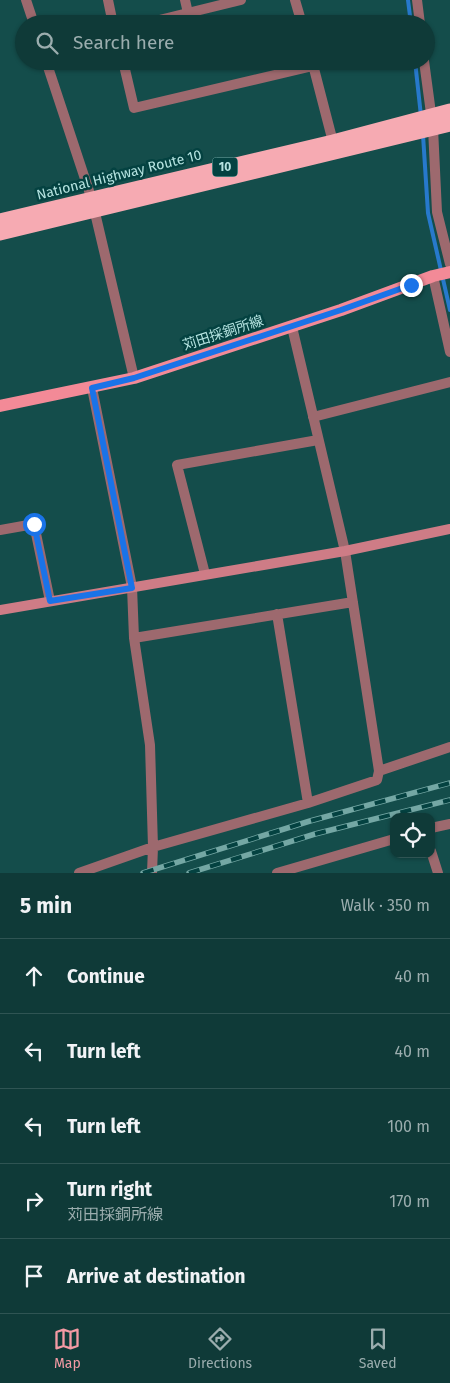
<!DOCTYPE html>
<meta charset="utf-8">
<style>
:root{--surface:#0f3a38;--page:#1d4543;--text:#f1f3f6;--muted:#9badae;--line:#2f5453;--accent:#f49aa4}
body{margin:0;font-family:"Fira Sans","Noto Sans JP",sans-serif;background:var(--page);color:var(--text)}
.controls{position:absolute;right:15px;bottom:15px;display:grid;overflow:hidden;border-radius:10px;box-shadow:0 1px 4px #0004}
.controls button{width:45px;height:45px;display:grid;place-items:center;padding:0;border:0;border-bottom:1px solid var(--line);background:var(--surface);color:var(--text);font:25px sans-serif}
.stop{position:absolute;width:15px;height:15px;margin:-11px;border:4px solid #1a73e8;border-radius:50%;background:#fff}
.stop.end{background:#1a73e8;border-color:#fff;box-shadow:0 1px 5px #0008}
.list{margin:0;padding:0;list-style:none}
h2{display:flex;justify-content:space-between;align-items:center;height:65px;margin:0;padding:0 20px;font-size:21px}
h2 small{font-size:16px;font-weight:400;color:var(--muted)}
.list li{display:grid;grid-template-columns:32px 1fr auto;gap:15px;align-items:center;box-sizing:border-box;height:75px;padding:0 20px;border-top:1px solid var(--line)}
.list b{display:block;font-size:19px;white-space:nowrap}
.list p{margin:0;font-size:16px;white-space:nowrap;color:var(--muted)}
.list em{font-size:16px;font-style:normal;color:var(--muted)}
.icon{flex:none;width:28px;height:28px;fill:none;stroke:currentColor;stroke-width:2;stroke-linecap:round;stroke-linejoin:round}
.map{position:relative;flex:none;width:450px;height:873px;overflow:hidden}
.search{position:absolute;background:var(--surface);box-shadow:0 1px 4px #0004;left:15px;right:15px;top:15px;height:55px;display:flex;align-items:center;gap:12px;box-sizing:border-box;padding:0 18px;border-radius:28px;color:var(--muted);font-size:19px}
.sheet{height:440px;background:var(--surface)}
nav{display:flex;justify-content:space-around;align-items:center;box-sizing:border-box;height:70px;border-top:1px solid var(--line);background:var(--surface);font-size:14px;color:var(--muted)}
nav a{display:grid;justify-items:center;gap:2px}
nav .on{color:var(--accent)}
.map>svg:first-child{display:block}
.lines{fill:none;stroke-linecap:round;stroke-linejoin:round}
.stream{stroke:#2779cc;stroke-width:4}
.street{stroke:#9d696e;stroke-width:10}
.secondary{stroke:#ce7c86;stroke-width:10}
.primary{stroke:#f38a97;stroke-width:12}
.highway{stroke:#f6aab2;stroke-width:15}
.rail-casing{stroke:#74a7a4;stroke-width:5.5}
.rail{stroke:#044241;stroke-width:4;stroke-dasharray:11;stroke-linecap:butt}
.route{stroke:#1a73e8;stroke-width:6}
.labels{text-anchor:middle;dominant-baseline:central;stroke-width:5;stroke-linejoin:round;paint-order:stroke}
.shield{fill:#044241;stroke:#80b3b0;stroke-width:1}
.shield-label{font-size:12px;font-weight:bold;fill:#b5e3e0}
.street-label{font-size:14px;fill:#b5e3e0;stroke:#044241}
</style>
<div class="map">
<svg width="450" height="873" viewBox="0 0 450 873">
<rect width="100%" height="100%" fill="#144d4b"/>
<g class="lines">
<path class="stream" d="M408 0 411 24
M415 61 421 116
M423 135 428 213 450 310"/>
<path class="street" d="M26 0 34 24
M108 0 113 24
M185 0 188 13
M295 0 302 24
M417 0 420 24
M143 24 241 0
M46 61 92 200 134 378
M123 61 134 108 313 66
M312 61 333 142
M424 61 433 128 437 212 450 264
M433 276 450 352
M92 388 132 587 134 638 150 745 153 847 152 873
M313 417 450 382
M0 530 34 524 50 601
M205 574 177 465 318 440
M277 614 308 803
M134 638 353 602
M379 771 450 747
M431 828 450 824
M431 851 438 873
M79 873 153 847 308 803 377 780 379 771 345 551 292 327
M277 873 394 839"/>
<path class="secondary" d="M0 610 345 551 450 529"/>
<path class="primary" d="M0 406 134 378 341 310 433 276 450 272"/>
<path class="highway" d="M0 221 333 142 450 111
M0 233 450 124"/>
<g class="rail-casing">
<path id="rail" d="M143 873 310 821 450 783
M189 873 315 834 450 800"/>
</g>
<use href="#rail" class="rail"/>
</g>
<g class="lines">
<path class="route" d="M34 524 50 601 132 588 92 388 134 378 341 310 411 285"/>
</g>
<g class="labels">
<rect class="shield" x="212.5" y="157.5" width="25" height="19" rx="4"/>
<g class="shield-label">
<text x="225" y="167">10</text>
</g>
<g class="street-label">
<text transform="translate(119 175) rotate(-14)">National Highway Route 10</text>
<text transform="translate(223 333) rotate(-18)">苅田採銅所線</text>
</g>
</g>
</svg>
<div class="controls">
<button><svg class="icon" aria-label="locate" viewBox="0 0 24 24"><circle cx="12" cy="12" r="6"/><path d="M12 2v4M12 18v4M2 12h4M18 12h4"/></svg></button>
</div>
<div class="stop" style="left:34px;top:524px"></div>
<div class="stop end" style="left:411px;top:285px"></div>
<div class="search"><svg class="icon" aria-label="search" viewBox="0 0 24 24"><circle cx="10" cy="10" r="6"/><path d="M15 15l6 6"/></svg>Search here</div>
</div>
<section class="sheet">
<h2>5 min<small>Walk · 350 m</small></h2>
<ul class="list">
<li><svg class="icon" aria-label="ahead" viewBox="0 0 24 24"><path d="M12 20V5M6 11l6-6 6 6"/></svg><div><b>Continue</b></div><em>40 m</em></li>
<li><svg class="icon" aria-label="left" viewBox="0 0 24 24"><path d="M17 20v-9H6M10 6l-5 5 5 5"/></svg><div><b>Turn left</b></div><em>40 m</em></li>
<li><svg class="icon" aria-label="left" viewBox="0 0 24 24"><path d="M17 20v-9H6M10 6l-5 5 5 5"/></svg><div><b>Turn left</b></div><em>100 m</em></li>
<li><svg class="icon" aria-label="right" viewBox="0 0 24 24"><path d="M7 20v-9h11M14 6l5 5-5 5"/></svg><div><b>Turn right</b><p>苅田採銅所線</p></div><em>170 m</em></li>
<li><svg class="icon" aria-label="arrive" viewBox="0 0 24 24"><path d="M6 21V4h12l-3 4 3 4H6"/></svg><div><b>Arrive at destination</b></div></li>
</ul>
</section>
<nav>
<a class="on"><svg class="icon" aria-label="map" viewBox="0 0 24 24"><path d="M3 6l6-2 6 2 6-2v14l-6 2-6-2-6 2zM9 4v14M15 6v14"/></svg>Map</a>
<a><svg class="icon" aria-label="directions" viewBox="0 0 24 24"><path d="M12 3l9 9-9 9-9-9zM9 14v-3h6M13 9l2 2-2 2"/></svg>Directions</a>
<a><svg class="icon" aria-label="saved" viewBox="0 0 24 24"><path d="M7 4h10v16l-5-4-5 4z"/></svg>Saved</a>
</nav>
